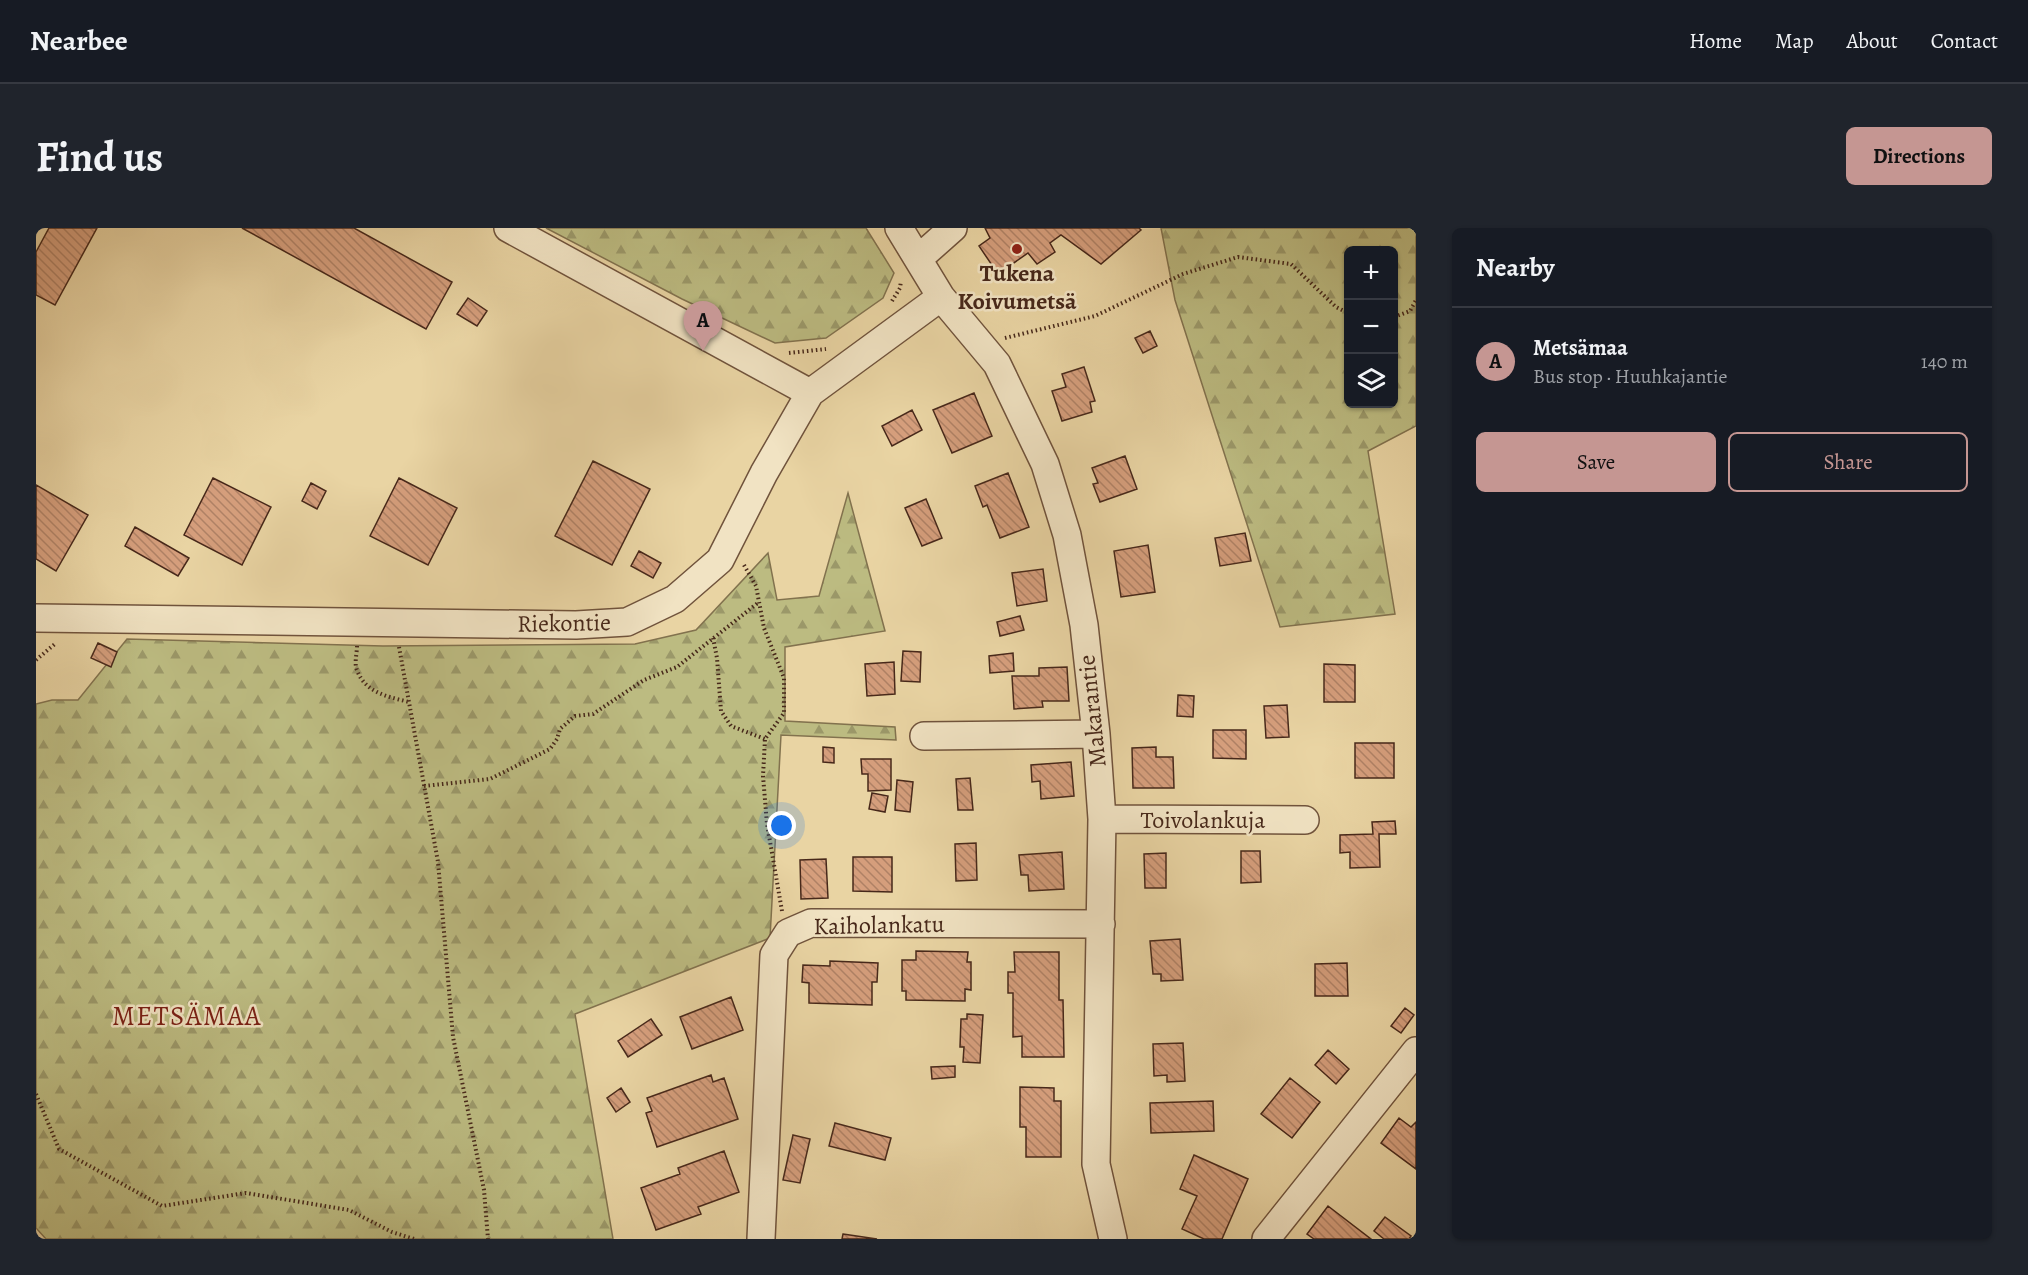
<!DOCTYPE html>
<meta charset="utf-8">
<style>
:root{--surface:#171b24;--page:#20242c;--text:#f1f3f6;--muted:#9ea1a6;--line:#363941;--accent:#c59692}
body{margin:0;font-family:Alegreya,serif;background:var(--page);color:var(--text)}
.controls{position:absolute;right:18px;top:18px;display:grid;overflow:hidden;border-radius:9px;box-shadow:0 2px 4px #0004}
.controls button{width:54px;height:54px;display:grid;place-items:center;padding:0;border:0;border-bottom:2px solid var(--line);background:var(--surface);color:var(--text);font:30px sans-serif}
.you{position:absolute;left:746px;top:598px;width:21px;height:21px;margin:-15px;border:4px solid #fff;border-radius:50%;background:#1a73e8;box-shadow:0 0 0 9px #1a73e833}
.badge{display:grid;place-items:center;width:39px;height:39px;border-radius:50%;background:var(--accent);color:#111;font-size:20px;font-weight:700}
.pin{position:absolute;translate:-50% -50px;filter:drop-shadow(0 2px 3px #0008)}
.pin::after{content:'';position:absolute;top:32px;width:21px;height:18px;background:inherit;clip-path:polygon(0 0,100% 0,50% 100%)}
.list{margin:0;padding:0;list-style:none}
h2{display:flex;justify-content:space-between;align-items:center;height:78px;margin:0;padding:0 24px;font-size:26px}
h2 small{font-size:20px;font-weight:400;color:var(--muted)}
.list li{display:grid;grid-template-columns:39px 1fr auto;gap:18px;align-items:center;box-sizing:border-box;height:108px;padding:0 24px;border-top:2px solid var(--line)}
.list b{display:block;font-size:22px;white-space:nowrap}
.list p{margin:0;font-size:20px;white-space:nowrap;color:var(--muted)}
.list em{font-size:20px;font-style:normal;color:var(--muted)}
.actions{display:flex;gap:12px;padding:18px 24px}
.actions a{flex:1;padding:14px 0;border:2px solid var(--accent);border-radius:9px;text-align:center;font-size:21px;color:var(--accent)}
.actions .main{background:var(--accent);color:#111}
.icon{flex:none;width:33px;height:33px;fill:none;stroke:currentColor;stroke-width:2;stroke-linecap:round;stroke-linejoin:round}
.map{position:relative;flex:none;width:1380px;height:1011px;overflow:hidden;border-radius:9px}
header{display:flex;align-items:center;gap:36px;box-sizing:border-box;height:84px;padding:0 30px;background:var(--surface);border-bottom:2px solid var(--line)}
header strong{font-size:28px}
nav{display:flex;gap:33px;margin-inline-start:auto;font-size:21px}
.intro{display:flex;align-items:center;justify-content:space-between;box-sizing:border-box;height:144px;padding:0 36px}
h1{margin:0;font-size:42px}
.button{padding:15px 27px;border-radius:9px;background:var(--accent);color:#111;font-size:21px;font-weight:700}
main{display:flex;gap:36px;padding:0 36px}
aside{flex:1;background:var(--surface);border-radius:9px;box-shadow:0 2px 4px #0004}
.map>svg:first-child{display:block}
.forest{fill:url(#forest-firs);stroke:#82724e;stroke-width:1.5;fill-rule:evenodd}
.building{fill:url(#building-back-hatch);stroke:#47281a;stroke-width:1.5}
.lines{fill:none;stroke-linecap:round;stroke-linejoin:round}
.minor-casing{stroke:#70533c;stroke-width:30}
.path{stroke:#47281a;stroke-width:4;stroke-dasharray:1.5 3;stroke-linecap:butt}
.minor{stroke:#f1e3c3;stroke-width:27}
.poi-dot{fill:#8f2418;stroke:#f1e3c3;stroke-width:2}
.labels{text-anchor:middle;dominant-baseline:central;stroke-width:5;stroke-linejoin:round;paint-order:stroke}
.poi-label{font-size:24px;font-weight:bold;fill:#47281a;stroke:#f1e3c3}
.street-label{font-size:24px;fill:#47281a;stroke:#f1e3c3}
.quarter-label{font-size:27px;letter-spacing:1.5px;fill:#7a1f14;stroke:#f1e3c3}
</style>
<header>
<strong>Nearbee</strong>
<nav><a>Home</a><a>Map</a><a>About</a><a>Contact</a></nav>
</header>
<div class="intro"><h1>Find us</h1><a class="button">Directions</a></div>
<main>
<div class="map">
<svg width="1380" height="1011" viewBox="0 0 1380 1011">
<defs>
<pattern id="forest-firs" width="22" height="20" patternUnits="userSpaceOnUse" patternTransform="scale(1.5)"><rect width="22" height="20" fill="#bcbb81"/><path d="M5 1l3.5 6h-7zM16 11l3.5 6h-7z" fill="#9b9869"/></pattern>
<pattern id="building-back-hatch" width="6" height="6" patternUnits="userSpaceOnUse" patternTransform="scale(1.5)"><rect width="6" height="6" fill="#d59e7c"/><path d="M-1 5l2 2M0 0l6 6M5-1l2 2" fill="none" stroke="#af8165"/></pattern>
</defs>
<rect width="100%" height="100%" fill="#e9d4a3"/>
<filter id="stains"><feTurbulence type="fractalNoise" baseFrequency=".00333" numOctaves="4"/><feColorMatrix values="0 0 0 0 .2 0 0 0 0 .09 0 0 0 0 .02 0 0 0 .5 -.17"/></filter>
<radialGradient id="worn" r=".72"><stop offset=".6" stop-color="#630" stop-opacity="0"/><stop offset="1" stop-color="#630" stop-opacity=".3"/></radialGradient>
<path class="forest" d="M510 0H830L858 45 847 70 790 110 739 115 646 71Z
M1125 0H1380V198L1332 223 1359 386 1244 399 1139 72ZM1312 22H1358V176H1312Z
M812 265 849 403 749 419V493L859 499 860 512 745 507 734 710 539 786 577 1011H10L0 1000V476L16 472H42L91 411 347 418 599 416 660 402 732 325 741 372 783 368Z"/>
<path class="building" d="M13 0H61L19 77 0 67V24Z
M206 0H318L416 54 390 101Z
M949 0H1103L1105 2 1065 36 1025 7 1014 15 1019 24 1001 36 992 25 962 46 943 18 954 10Z
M432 70 451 83 441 98 421 86Z
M1114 103 1121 118 1107 125 1099 110Z
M1048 139 1059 173 1054 174 1056 184 1026 193 1016 163 1030 159 1026 146Z
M938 165 956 208 916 225 897 182Z
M876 182 886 202 856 218 846 198Z
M1089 228 1101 261 1064 274 1057 256 1062 255 1056 240Z
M557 233 614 261 576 337 519 308Z
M972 245 993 299 964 310 951 277 947 279 939 258Z
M177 250 235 279 206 337 148 307Z
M363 250 421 280 392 337 334 308Z
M275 255 290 263 281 281 266 273Z
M0 257 52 287 20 343 0 331Z
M890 271 906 310 886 318 869 280Z
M99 299 153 330 142 348 89 318Z
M1209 305 1215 333 1184 338 1179 310Z
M1112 317 1119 364 1085 369 1078 323Z
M603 323 625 335 617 350 595 338Z
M1007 341 1011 373 981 378 976 345Z
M984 388 988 402 964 408 961 394Z
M62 415 81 424 75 439 55 430Z
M867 423 885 424 884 454 865 453Z
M977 425 978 443 954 445 953 428Z
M858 434 859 466 831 468 829 436Z
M1288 436 1319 437V474H1288Z
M1031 439 1033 473H1006L1007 479 978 481 976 448H1003V440Z
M1142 467 1158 468 1157 489 1141 488Z
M1251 477 1253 509 1230 510 1228 478Z
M1177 502H1210V531L1177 530Z
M1319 515H1358V550H1319Z
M787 519 798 520V535L787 534Z
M1120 519V529H1137L1138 560H1097L1096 520Z
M825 531H855V562L832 563V546H826Z
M1035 534 1038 568 1005 571 1004 553 996 554 995 537Z
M934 550 937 582H922L920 551Z
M861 552 877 554 874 584 859 582Z
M836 565 852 568 849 584 833 581Z
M1359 593 1360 606H1343L1344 639 1314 640V624L1304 625V607L1337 606 1336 594Z
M940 615 941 652 920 653 919 616Z
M1205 623H1224L1225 654 1205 655Z
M1026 624 1028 661 993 663 992 647H985L983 627Z
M1130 625V660H1109L1108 626Z
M817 629H856V664L817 663Z
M790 631 792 670 765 671 764 632Z
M1144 711 1147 752 1125 753V746H1117L1114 713Z
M880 723 932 724 931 734H935V762L929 761V773L870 772V763H866V732H880Z
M978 724H1023V772H1027L1028 829H986V808L977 809V765H972V744H979Z
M794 733 842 735 841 754H836V777L773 775V755L766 754 767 737 794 738Z
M1311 735 1312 768H1279V736Z
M695 769 707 802 656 821 644 789Z
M1369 780 1378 787 1365 805 1355 798Z
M931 786 947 787 944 835 927 834 928 819H924L925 791H931Z
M615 791 626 807 592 829 582 813Z
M1147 815 1149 853 1131 854V847L1118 848 1117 816Z
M1292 822 1313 841 1300 856 1279 837Z
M919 838V849L896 851 895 839Z
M675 847 677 854 688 850 702 891 621 919 610 885 616 883 611 870Z
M1254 850 1284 874 1256 910 1225 886Z
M984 859 1018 860V873H1025V929H990V899H984Z
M585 860 594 874 580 884 571 870Z
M1177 873 1178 903 1115 905 1114 875Z
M1363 890 1375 899 1380 894V941L1345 915Z
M799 895 855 910 849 932 793 918Z
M757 907 774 911 764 955 747 952Z
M688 923 703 964 662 979 665 986 620 1002 605 960 644 946 642 940Z
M1158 927 1212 951 1186 1011H1168L1146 1001 1161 968 1144 961Z
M1292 978 1335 1011H1278L1271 1006Z
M1349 989 1375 1008 1373 1011H1348L1338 1003Z
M807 1006 841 1011H806Z"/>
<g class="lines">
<g class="minor-casing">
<path id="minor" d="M472 0 774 165
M863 0 905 69 961 136 1009 236 1031 307 1048 397 1060 506 1066 591 1060 936 1077 1011
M882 31 917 0
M0 390 540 397 591 394 639 371 684 332 728 245 774 165 905 69
M888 508 1060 506
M1066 591 1269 592
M725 1011 738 727 752 705 775 695 1065 696
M1230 1011 1380 823"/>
</g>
<path class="path" d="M856 73 864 60 865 53
M1358 89 1374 83 1380 72
M969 110 1059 88 1147 46 1202 29 1255 36 1300 79 1312 85
M753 125 790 121
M708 337 720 358 728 400 748 450V485L729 511 727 548 731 596 746 683
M677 410 681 430 685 483 695 498 729 511
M321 418C321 425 318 436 321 442 329 465 353 469 373 474
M363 419 402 634 417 809 448 962 452 1011
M0 432 20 415
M388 558 454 551 514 521 521 511 524 501 539 488 557 486 608 452 641 439 723 374
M0 866 23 921 126 978 210 965 313 982 356 1004 378 1011"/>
<use href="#minor" class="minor"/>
</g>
<circle class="poi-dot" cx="981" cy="21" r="6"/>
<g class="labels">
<g class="poi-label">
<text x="981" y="45">Tukena<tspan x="981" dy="28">Koivumetsä</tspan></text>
</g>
<g class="street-label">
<text transform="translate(528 395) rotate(-1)">Riekontie</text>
<text transform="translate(1056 483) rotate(-96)">Makarantie</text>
<text x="1167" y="592">Toivolankuja</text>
<text transform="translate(843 697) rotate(-1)">Kaiholankatu</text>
</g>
<g class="quarter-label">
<text x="151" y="788">METSÄMAA</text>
</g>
</g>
<rect width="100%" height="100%" filter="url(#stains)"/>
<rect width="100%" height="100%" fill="url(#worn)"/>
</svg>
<div class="controls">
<button>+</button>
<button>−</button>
<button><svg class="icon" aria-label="layers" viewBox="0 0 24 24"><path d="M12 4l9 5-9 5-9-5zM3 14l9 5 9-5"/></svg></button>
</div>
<div class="you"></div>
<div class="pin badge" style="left:667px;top:123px">A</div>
</div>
<aside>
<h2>Nearby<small></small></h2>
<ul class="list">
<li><span class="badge">A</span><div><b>Metsämaa</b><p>Bus stop · Huuhkajantie</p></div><em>140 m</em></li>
</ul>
<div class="actions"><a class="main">Save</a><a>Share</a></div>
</aside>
</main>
